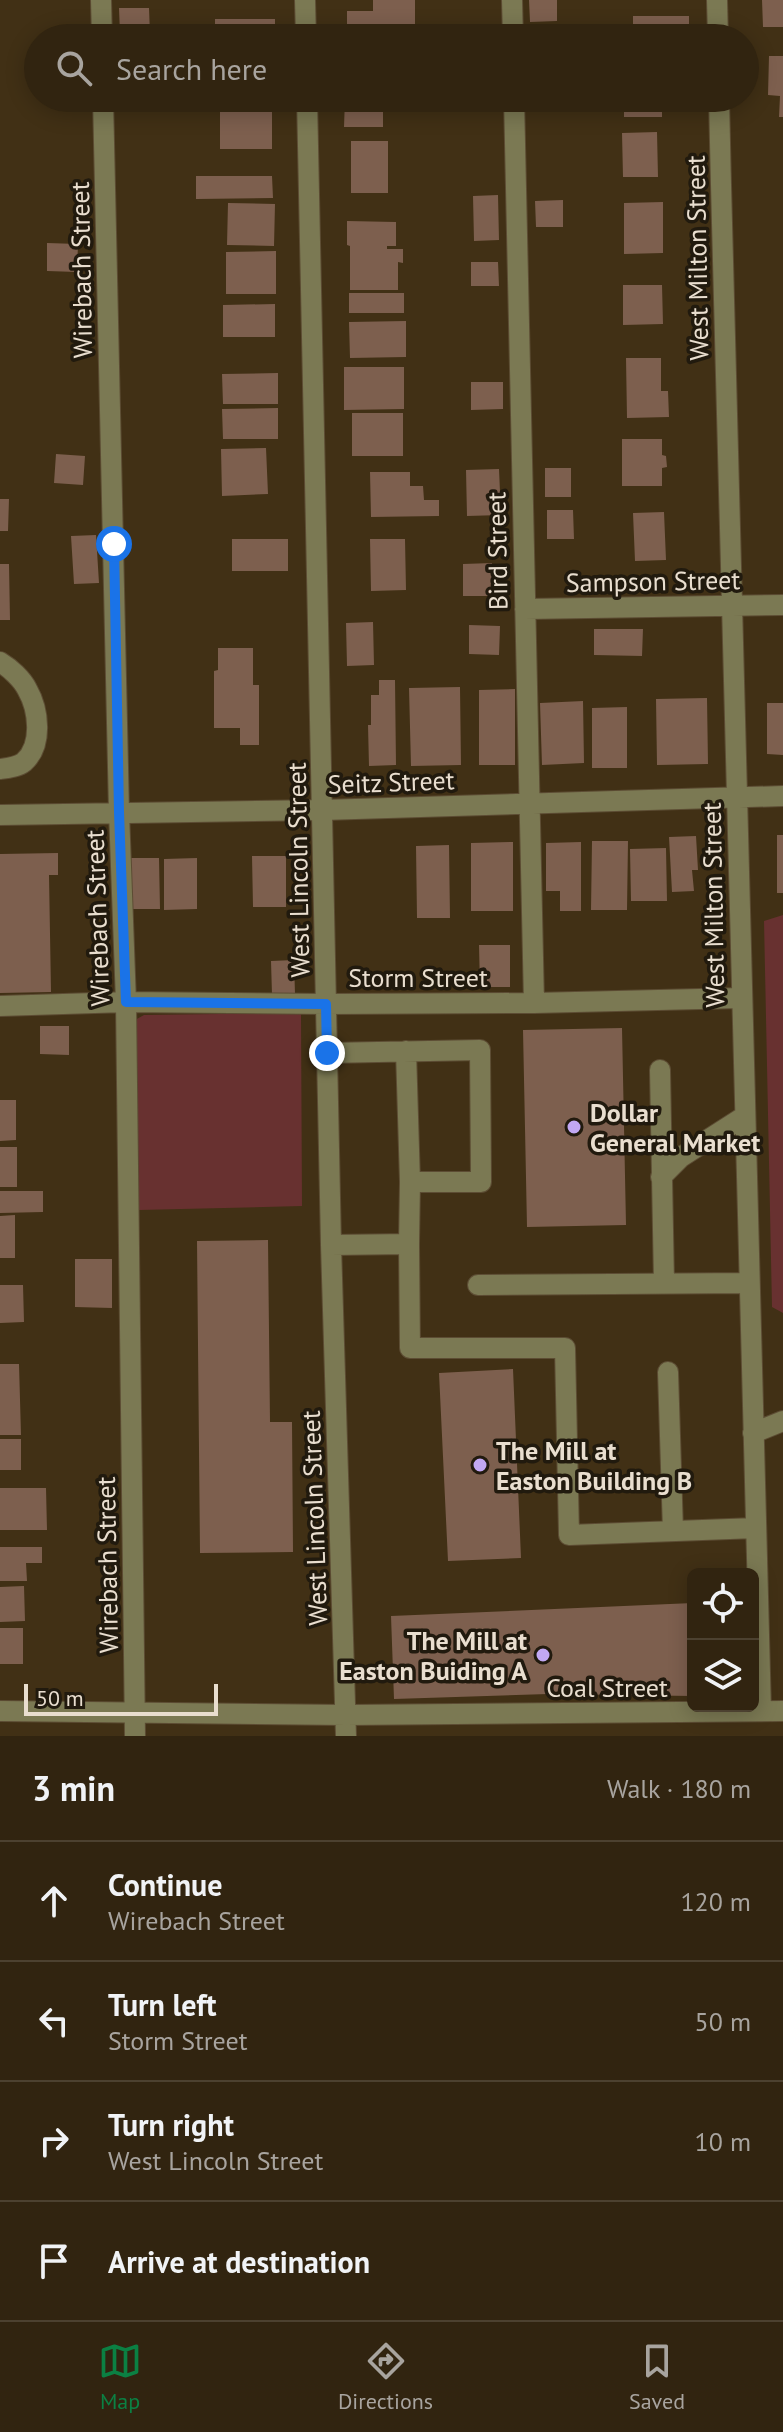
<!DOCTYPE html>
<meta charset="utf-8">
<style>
:root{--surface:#312410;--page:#392c19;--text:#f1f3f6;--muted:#a8a49f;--line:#4c4130;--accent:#0b8043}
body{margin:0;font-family:"PT Sans",sans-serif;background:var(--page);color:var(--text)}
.controls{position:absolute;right:24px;bottom:24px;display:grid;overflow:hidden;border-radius:12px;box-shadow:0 4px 20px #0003}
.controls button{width:72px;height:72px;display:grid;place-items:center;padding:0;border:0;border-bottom:2px solid var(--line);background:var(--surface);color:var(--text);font:40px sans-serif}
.scale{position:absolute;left:24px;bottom:20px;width:194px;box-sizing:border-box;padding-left:8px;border:4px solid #e9decf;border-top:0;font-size:22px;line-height:28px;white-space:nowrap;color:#e9decf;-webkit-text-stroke:6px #211a0e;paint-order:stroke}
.stop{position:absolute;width:24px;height:24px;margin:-18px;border:6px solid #1a73e8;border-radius:50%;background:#fff}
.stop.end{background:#1a73e8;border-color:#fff;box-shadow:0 2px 8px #0008}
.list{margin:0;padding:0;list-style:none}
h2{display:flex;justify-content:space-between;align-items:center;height:104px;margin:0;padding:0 32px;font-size:34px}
h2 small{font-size:26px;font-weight:400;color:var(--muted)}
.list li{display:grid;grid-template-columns:52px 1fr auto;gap:24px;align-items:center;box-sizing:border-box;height:120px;padding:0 32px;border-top:2px solid var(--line)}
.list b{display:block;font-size:30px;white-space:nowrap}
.list p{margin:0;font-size:26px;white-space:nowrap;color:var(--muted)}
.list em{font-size:26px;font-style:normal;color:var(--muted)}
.icon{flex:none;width:44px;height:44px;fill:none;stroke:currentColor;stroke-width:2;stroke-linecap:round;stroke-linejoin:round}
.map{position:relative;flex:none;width:783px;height:1736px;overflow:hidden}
.search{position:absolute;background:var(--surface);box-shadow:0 4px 20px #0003;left:24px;right:24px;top:24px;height:88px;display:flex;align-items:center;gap:20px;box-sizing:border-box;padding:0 28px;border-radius:44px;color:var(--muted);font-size:30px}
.sheet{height:584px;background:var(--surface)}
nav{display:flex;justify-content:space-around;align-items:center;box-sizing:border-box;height:112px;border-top:2px solid var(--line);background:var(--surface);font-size:22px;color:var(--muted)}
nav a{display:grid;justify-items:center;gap:4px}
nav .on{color:var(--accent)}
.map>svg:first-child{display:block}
.green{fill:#683130}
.building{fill:#7d5f4e}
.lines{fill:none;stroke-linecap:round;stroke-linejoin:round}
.minor-casing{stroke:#5c4c33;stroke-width:22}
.minor{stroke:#7b7953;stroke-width:20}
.route{stroke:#1a73e8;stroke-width:10}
.poi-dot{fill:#c2a8f3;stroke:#211a0e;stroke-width:3}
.labels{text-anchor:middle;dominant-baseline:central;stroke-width:7;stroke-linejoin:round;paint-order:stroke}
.street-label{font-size:26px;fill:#e9decf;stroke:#211a0e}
.poi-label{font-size:26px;font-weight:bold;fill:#e9decf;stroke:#211a0e;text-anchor:start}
</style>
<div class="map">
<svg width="783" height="1736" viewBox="0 0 783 1736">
<rect width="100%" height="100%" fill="#413015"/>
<path class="green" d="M783 915V1313L772 1307 764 921Z
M301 1013 302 1206 139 1210 135 1207V1020L144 1015Z"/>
<path class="building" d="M373 0H415V24H400V32L347 33V11H373Z
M529 0H557V21L530 22Z
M762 0H783V27H763Z
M119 8H149L150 34H120Z
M633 16H689V38H633Z
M215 19H275V38H215Z
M769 56H783V117H779L780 96 768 95Z
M345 98H399V112H383V127H344Z
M624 98H662V117H624Z
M220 111H272V149H220Z
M657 132 658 177H623L622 133Z
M351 141H388V193H351Z
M196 176H272L273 198 196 199Z
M498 195 499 240 474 241 473 196Z
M563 200V227H536L535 201Z
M663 202V253L624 254V203Z
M228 203 275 204 274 246 227 245Z
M347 221 396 222V246H387V249H403V263L398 262V290H350V246L347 245Z
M47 243 78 244 77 272 47 271Z
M276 251V294H226V252Z
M471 262H498L499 286H471Z
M623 285H662L663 324 623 325Z
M349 293H404V313H349Z
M275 304V337H223V305Z
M406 321V357L350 358 349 322Z
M626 358H661V391H668L669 417 627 418Z
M344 367H404V409L344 410Z
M278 373V404H223L222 374Z
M471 382H503V409L471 410Z
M278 408V439H223L222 409Z
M352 413H403V456H352Z
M622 439H662V455L666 456 667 467 662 468V486H622Z
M266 448 268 494 222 496 221 449Z
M56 454 85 456 83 485 54 483Z
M545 468H571V497H545Z
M499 469 501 515 467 516 466 470Z
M370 472H410V486H423L424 500H439V516L371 517Z
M0 499H9L8 531H0Z
M547 510H573L574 539H547Z
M664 512 666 560 635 561 633 513Z
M96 535 99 583 74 584 71 536Z
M232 539H288V571H232Z
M370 539H405L406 590 371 591Z
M492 563 493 596H463V564Z
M0 564H9L10 620H0Z
M373 622 374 665 347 666 346 623Z
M469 625 500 626 499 655 469 654Z
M594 629H643L642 656 594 655Z
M218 648H253V685H259V745H240V728H214V671L218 670Z
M379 680H395L396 765 369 766 368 725H371V695H379Z
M460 687 461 765 411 766 409 688Z
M515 689V765H479V690Z
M707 698 708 764 657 765 656 699Z
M583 701 584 763 542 765 540 703Z
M767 703H783V755L767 754Z
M627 707V768H592V708Z
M777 835H783V893H777Z
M696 836 698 870H692L694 891 672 892 669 837Z
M592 841H628L627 910H591Z
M513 842V911H471V843Z
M581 842V911H560V891H546V843Z
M449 845 450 918H417L416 846Z
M666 848 667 901H631L630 849Z
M58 853V875H49L51 992 0 993V854Z
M252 856H286V907H253Z
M126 858H159L160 909H127Z
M197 858V909L164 910V859Z
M479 945H510V987H480Z
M294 960 295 994 272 995 271 961Z
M40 1026H69V1055L40 1054Z
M622 1028 626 1225 527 1227 523 1030Z
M0 1100H16V1140L0 1141Z
M0 1147H17V1187H0Z
M0 1191H43V1212L0 1213Z
M15 1215V1258H0V1216Z
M268 1240 270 1422H292L293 1552 200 1553 197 1241Z
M75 1259H112V1308L75 1307Z
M0 1285H23L24 1322 0 1323Z
M0 1364H19L21 1435H0Z
M513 1369 521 1558 448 1561 439 1373Z
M0 1439H21V1470H0Z
M0 1488H46L47 1530H0Z
M0 1547H42V1563H26L27 1581H0Z
M24 1586 25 1621 0 1622V1587Z
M693 1603V1696L548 1694 394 1699 391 1616Z
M0 1628H23V1664H0Z"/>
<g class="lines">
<g class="minor-casing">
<path id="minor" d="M101 0 102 38
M305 0 306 38
M512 0 513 38
M717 0 718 38
M103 98 119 812 126 1002 135 1736
M307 98 331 1245 346 1736
M514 98 534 1003
M719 98C731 636 745 1174 761 1711
M525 609 783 605
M0 662C10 668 22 679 27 689 39 710 43 745 24 762 18 767 8 768 0 769
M0 815 323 810 783 796
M0 1006 126 1002 326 1004 534 1003 741 998
M327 1053 480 1050 481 1182H410L406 1051
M660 1070 664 1283
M661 1177 681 1157 745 1116
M409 1244 410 1348H565L569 1535 756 1528
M331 1245 409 1244 410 1182
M478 1285 749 1283
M668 1372 673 1531
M753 1433 783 1421
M0 1711 346 1715 783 1711"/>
</g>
<use href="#minor" class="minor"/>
</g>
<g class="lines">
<path class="route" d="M114 544 119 812 126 1002 326 1004 327 1053"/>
</g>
<g class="poi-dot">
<circle cx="574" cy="1127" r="8"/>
<circle cx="480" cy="1465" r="8"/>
<circle cx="543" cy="1655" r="8"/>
</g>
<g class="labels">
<g class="street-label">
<text transform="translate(697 258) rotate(-91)">West Milton Street</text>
<text transform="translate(81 270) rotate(-91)">Wirebach Street</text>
<text transform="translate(497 551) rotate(-91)">Bird Street</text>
<text transform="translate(653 581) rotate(-1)">Sampson Street</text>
<text transform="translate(391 782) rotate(-2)">Seitz Street</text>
<text transform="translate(298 870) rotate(-91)">West Lincoln Street</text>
<text transform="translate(713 905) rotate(-91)">West Milton Street</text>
<text transform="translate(97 918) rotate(-92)">Wirebach Street</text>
<text x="418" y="977">Storm Street</text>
<text transform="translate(314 1518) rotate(-92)">West Lincoln Street</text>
<text transform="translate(107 1565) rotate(-91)">Wirebach Street</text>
<text x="607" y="1687">Coal Street</text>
</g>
<g class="poi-label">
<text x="590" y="1112">Dollar<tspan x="590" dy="30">General Market</tspan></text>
<text x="496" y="1450">The Mill at<tspan x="496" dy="30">Easton Building B</tspan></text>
<text x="527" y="1640" text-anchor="end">The Mill at<tspan x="527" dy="30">Easton Buiding A</tspan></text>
</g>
</g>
</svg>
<div class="controls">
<button><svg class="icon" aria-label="locate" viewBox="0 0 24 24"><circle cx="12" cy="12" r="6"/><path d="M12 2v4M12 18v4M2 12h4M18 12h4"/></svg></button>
<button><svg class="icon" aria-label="layers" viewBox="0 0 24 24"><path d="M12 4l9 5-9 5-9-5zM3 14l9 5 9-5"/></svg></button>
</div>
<div class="scale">50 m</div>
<div class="stop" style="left:114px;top:544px"></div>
<div class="stop end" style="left:327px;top:1053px"></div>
<div class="search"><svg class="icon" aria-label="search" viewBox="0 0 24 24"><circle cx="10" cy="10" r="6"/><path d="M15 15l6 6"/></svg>Search here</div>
</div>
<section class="sheet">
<h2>3 min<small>Walk · 180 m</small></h2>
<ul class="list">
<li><svg class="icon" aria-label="ahead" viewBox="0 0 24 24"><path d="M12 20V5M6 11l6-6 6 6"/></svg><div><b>Continue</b><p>Wirebach Street</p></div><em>120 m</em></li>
<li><svg class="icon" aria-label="left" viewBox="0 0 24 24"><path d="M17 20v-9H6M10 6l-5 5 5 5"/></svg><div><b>Turn left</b><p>Storm Street</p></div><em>50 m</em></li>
<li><svg class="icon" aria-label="right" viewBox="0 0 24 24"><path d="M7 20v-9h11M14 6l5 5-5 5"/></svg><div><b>Turn right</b><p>West Lincoln Street</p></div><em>10 m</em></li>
<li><svg class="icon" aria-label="arrive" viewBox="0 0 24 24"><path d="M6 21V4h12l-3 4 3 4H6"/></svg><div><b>Arrive at destination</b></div></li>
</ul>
</section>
<nav>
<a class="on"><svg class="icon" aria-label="map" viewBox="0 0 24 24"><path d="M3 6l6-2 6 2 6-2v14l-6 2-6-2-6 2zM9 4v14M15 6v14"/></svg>Map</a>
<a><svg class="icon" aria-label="directions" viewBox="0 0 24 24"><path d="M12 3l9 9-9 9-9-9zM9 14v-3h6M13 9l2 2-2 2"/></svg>Directions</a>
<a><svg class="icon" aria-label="saved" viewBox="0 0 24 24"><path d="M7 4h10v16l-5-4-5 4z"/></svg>Saved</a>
</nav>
